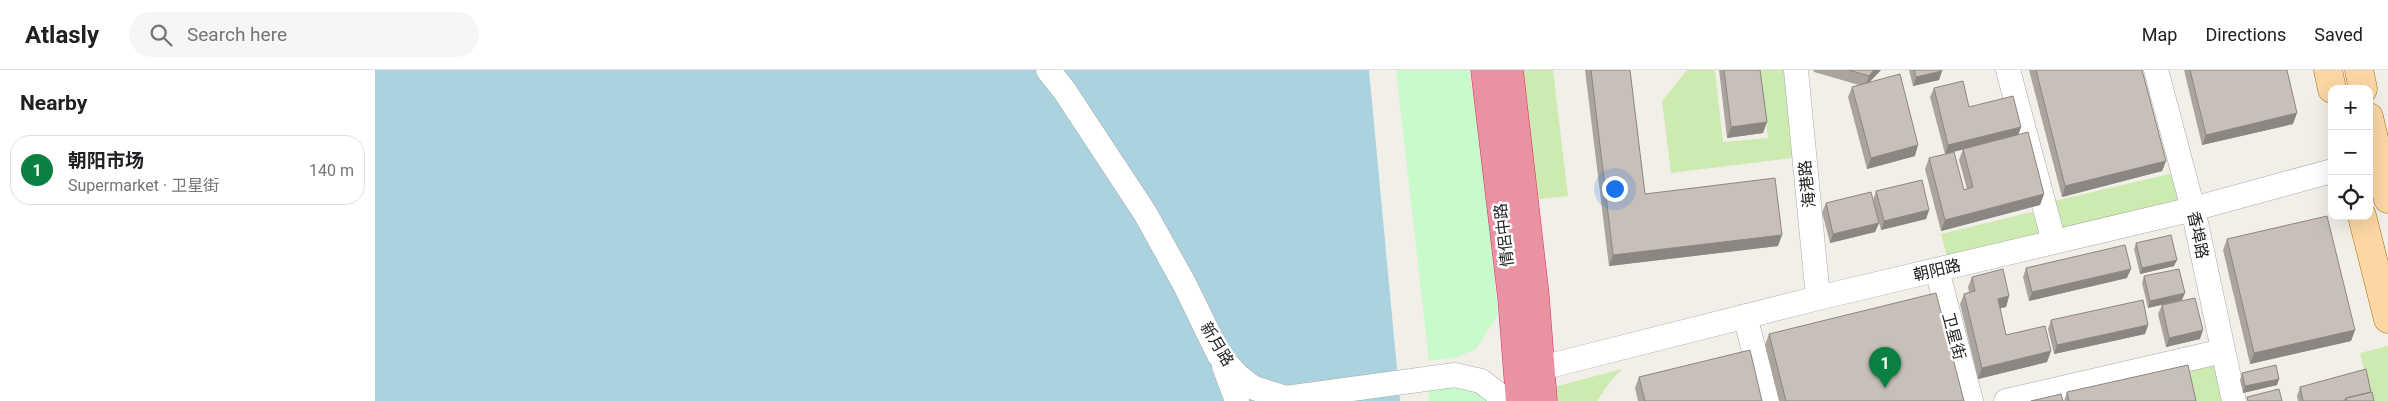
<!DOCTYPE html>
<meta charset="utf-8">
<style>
:root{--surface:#fff;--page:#f6f6f6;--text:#202124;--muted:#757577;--line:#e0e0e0;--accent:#0b8043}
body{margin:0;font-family:Roboto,"Noto Sans SC",sans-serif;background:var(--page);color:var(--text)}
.controls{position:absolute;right:15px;top:15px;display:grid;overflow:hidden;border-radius:10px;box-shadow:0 5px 20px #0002}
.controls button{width:45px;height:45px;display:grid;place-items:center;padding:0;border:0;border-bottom:1px solid var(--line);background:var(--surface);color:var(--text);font:25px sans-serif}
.you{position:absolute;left:1239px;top:118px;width:18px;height:18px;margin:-12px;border:4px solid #fff;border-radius:50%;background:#1a73e8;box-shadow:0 0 0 8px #1a73e833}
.badge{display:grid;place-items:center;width:32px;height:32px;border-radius:50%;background:var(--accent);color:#fff;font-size:16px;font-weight:700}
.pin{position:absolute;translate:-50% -41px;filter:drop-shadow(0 1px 2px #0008)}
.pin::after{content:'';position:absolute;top:26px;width:18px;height:15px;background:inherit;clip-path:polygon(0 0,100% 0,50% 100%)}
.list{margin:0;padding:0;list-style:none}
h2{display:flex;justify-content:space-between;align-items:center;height:65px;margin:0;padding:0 20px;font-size:21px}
h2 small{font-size:16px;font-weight:400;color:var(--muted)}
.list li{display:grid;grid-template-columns:32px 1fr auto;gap:15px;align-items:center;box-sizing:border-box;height:70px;margin:0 10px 10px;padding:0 10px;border:1px solid var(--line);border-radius:20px}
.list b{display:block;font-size:19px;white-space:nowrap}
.list p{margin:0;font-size:16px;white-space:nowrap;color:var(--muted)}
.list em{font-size:16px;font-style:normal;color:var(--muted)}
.icon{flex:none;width:28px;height:28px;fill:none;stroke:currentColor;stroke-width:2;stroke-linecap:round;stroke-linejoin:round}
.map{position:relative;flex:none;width:2013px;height:331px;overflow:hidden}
header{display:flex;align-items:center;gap:30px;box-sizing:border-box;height:70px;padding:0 25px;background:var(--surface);border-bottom:1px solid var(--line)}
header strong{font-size:24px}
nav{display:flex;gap:28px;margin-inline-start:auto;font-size:18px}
.search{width:350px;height:45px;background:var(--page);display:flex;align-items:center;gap:12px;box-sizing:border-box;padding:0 18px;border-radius:28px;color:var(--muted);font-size:19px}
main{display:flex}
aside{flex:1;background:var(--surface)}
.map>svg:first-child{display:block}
.grass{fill:#cdebb0}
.park{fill:#c8facc}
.water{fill:#aad3df}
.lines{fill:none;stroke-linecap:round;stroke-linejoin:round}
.minor-casing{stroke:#a9a9a9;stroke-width:25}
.major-casing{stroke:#a06b00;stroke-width:29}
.highway-casing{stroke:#dc2a67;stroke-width:29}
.minor{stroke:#fff;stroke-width:24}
.major{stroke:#fcd6a4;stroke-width:28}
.highway{stroke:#e892a2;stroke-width:28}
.wall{fill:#aba49e}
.shaded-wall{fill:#8b8681}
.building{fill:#c7bfb8;stroke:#8b8681}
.labels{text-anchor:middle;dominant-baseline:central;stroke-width:5;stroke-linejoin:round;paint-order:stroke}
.street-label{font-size:16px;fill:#222;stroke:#fff}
</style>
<header>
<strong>Atlasly</strong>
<div class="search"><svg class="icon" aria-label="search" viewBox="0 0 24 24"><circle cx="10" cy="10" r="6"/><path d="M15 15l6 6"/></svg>Search here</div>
<nav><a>Map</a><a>Directions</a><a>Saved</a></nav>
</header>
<main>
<aside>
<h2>Nearby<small></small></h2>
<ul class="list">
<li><span class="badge">1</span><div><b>朝阳市场</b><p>Supermarket · 卫星街</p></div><em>140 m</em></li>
</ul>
</aside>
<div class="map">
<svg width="2013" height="331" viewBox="0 0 2013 331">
<rect width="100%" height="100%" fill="#f2efe9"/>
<path class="grass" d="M1140 0H1178L1193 126 1155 130Z
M1312 0H1340L1348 72 1393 68 1385 0H1417L1424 87 1296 103 1287 31Z
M1803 102 1813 136 1574 194 1566 164 1665 140 1679 131Z
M2013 276V331H1996L1985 283Z
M1844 281 1855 331H1819L1809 289Z
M1247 299 1234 313 1222 331H1172L1171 319Z"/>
<path class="park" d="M1021 0H1094L1111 108 1123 245 1101 279 1082 287 1054 291Z
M1099 312 1115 331H1054L1053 318Z"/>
<path class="water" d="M0 0H994L1025 331H0Z"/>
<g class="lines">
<g class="minor-casing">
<path id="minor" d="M673 0 689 20 770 143 810 215 844 285 863 306 879 318 911 328 1080 305 1106 311 1132 331
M1421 0 1443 228
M1633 0 1679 172
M1781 0 1818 139 1859 331
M1562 200 1596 331
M1370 246 1392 331
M849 296 862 331
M1166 298 1443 228 1818 139 1957 101
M1631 331 1848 281"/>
</g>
<g class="major-casing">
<path id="major" d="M1953 0 1957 19
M1984 0 1988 19
M1994 47 2013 129
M1987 146 2013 249"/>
</g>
<g class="highway-casing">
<path id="highway" d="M1110 0 1137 228 1145 331
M1134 0 1160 226 1168 331"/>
</g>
<use href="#minor" class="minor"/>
<use href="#major" class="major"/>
<use href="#highway" class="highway"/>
</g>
<path class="wall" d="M1210 0H1255L1270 124 1403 176 1234 196Z
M1344 0H1385L1392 52 1388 63 1352 68Z
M1438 0H1506L1494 12 1540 86 1492 99 1473 27 1477 17 1484 15 1439 2Z
M1534 0H1567L1564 10 1538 16Z
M1654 0H1767L1791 91 1787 101 1687 127Z
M1809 0H1912L1918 54 1827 75Z
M1559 18 1594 37 1646 57 1643 65 1669 124 1665 135 1566 161 1550 99 1554 88 1589 120 1592 119 1584 90 1588 79 1570 84 1555 27Z
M1501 121 1554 140 1551 149 1506 160 1498 130Z
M1451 133 1504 153 1500 162 1455 173 1447 142Z
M1852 169 1980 260 1976 271 1875 294 1848 180Z
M1761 173 1799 196 1765 204 1759 179Z
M1651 198 1752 208 1654 231 1648 207Z
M1769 206 1807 230 1773 238 1767 213Z
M1597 207 1634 226 1631 237 1625 238 1631 265 1676 281 1672 292 1603 309 1585 234 1589 224 1594 222 1593 217Z
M1787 235 1825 269 1791 277 1783 244Z
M1676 250 1773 255 1770 264 1679 284 1673 259Z
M1394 264 1589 331H1404L1390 275Z
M1867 303 1904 309 1902 315 1868 323 1865 310Z
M1264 307 1387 331H1263L1260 318Z
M1925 317 1996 322 1999 331H1923L1922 326Z
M1692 322 1821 331H1689Z"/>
<path class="shaded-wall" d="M1499 0H1506L1490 17 1494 6Z
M1567 1 1564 10 1538 16 1541 7Z
M1922 43 1918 54 1827 75 1831 65Z
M1392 52 1388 63 1352 68 1356 57Z
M1646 57 1643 66 1570 84 1573 75Z
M1543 75 1540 86 1492 99 1496 88Z
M1791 91 1787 101 1687 127 1690 116Z
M1669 124 1665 135 1566 161 1570 150Z
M1554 140 1551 149 1506 160 1509 151Z
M1504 153 1500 162 1455 173 1458 164Z
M1407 165 1403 176 1234 196 1238 185Z
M1802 190 1799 196 1765 204 1767 198Z
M1756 199 1752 208 1654 231 1657 222Z
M1810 223 1807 230 1773 238 1775 231Z
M1634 226 1631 237 1619 240 1623 229Z
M1773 255 1770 264 1679 284 1682 275Z
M1828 260 1825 269 1791 277 1794 268Z
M1980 260 1976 271 1875 294 1879 283Z
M1676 281 1672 292 1603 309 1607 298Z
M1904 309 1902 315 1868 323 1870 316Z"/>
<path class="building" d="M1216 0H1255L1270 124 1400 108 1407 165 1238 185Z
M1349 0H1385L1392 52 1356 57Z
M1474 0H1499L1494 6Z
M1539 0H1567V1L1541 7Z
M1661 0H1767L1791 91 1690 116Z
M1815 0H1912L1922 43 1831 65Z
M1525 4 1543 75 1496 88 1477 17Z
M1588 11 1594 37 1638 26 1646 57 1573 75 1559 18Z
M1653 62 1669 124 1570 150 1554 88 1579 82 1589 120 1598 117 1588 79Z
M1547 110 1554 140 1509 151 1501 121Z
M1496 122 1504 153 1458 164 1451 133Z
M1952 146 1980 260 1879 283 1852 169Z
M1796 165 1802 190 1767 198 1761 173Z
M1750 175 1756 199 1657 222 1651 198Z
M1628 199 1634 226 1623 229 1631 265 1670 256 1676 281 1607 298 1589 224 1600 221 1597 207Z
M1804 199 1810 223 1775 231 1769 206Z
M1561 223 1589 331H1411L1394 264Z
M1820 228 1828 260 1794 268 1787 235Z
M1768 230 1773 255 1682 275 1676 250Z
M1375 280 1387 331H1270L1264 307Z
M1813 295 1821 331H1694L1692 322Z
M1901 295 1904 309 1870 316 1867 303Z
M1991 299 1996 322 1971 328 1970 330 1968 331H1928L1925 317Z
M1904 319 1907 331H1873L1872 327Z
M1997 322 1999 331H1972L1971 328Z
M1686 324 1688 331H1656Z"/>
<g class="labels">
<g class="street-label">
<text transform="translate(1432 114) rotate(-96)">海港路</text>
<text transform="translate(1129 165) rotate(-97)">情侶中路</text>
<text transform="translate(1823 165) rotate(78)">香埠路</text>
<text transform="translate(1562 200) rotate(-13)">朝阳路</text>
<text transform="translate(1579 266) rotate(75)">卫星街</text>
<text transform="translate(842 274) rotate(59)">新月路</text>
</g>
</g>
</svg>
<div class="controls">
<button>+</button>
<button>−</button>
<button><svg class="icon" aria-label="locate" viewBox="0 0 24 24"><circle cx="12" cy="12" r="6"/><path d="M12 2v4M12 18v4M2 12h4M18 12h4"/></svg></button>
</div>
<div class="you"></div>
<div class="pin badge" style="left:1510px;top:318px">1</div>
</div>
</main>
